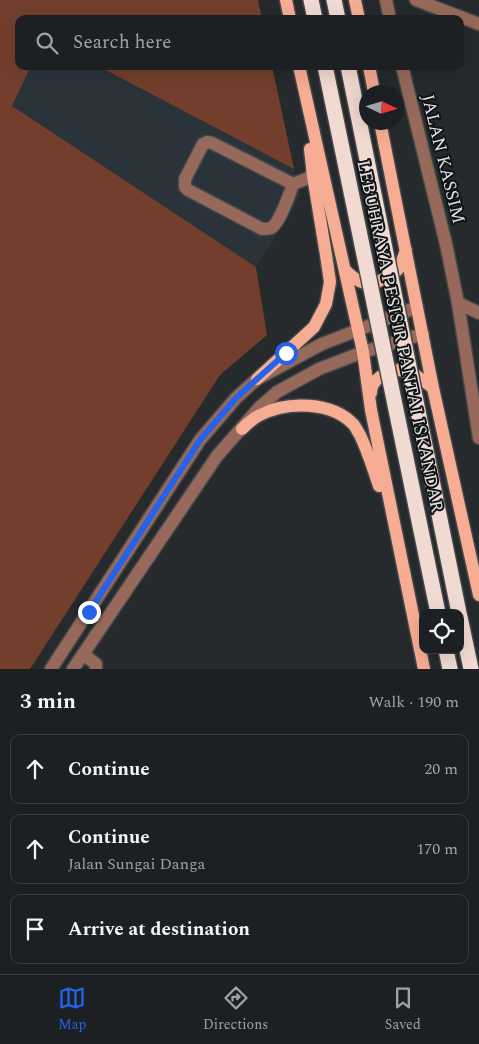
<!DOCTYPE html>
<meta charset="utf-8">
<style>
:root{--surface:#1d2022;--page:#2a2d2f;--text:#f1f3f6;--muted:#a0a3a5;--line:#3b3e40;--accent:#2563eb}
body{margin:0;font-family:Spectral,serif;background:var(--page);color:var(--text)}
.controls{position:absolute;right:15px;bottom:15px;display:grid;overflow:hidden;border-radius:10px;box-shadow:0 5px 20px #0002}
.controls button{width:45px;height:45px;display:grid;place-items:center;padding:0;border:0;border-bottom:1px solid var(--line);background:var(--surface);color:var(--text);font:25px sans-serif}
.compass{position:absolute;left:359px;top:85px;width:45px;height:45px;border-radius:50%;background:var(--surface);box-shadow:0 5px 20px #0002;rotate:94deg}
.stop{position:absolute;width:15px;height:15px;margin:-11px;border:4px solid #2563eb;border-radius:50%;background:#fff}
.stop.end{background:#2563eb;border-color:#fff;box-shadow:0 1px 5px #0008}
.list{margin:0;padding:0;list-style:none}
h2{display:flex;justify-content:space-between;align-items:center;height:65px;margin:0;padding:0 20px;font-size:21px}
h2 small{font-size:16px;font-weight:400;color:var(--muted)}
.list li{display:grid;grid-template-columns:32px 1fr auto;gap:15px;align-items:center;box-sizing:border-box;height:70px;margin:0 10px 10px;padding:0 10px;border:1px solid var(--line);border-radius:10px}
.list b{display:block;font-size:19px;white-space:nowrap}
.list p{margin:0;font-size:16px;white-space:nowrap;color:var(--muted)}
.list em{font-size:16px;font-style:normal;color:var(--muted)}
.icon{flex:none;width:28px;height:28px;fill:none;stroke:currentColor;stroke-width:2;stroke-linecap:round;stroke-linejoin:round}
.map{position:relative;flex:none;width:479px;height:669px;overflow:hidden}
.search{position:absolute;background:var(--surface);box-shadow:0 5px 20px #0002;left:15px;right:15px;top:15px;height:55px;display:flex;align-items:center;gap:12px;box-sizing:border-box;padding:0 18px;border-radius:10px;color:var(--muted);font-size:19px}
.sheet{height:305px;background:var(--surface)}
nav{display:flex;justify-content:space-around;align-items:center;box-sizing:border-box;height:70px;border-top:1px solid var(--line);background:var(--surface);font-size:14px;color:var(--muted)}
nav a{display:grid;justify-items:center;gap:2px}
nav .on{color:var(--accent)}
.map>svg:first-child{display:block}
.built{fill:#2b333a}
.forest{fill:#733f2c}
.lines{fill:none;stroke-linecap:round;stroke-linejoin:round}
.minor-casing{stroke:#45484a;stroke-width:15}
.major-casing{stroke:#45484a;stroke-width:15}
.highway-casing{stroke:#45484a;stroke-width:18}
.minor{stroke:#96695a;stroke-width:12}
.major{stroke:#f7ad93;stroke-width:12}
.highway{stroke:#f1dad2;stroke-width:15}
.highway-bridge-casing{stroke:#45484a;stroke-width:18;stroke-linecap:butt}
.highway-bridge{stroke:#f1dad2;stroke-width:15}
.route{stroke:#2563eb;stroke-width:6}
.labels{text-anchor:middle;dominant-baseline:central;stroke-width:4;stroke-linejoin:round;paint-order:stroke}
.street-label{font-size:18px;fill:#e1e3e5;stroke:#111214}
</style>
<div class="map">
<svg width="479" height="669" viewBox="0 0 479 669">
<rect width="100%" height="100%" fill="#272a2d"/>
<path class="built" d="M31 66H98L294 169 300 197 256 267 161 210 12 106Z"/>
<path class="forest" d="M0 0H258L262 19H19V66H31L12 106 256 267 267 335 220 375 30 669H0Z
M98 66H272L294 169Z"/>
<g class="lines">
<g class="minor-casing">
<path id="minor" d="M386 0 390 19
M416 0 479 24
M402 66 446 244 458 303 479 438
M293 184 212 143 207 142 203 144 185 179V187L188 190 262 229C265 229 268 229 271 228 279 224 290 193 293 184L313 176
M458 303 479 313
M83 654 96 664V669
M51 669 200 440 236 398 257 379 322 344 417 307
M73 669 217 456 260 407 277 392 319 369 363 352 423 334"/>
</g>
<g class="major-casing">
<path id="major" d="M286 0 290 19
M355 0 359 19
M299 66 363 352 371 410 424 669
M369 66 374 92
M380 122 433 388 479 595
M345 270C359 284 367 287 387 278 391 276 396 272 399 268 402 263 404 255 406 250
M257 379 314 327 326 304 330 282 326 255 313 176 310 149
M371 393C371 386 374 381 380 377 403 362 415 374 433 388
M242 429C247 424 254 418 260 415 287 401 332 401 354 425 356 428 358 432 360 435 368 452 373 468 379 486"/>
</g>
<g class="highway-casing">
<path id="highway" d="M311 0 315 19
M334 0 338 19
M460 617 471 669
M446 650 450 669"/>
</g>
<use href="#minor" class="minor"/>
<use href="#major" class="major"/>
<use href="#highway" class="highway"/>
<g class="highway-bridge-casing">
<path id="highway-bridge" d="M325 66 438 613
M348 66 459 613"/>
</g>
<use href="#highway-bridge" class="highway-bridge"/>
</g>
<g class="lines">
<path class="route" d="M89 612 200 440 236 398 286 353"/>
</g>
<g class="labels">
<g class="street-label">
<text transform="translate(443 159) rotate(76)">JALAN KASSIM</text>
<text transform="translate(400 336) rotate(78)">LEBUHRAYA PESISIR PANTAI ISKANDAR</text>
</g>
</g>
</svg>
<div class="controls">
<button><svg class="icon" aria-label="locate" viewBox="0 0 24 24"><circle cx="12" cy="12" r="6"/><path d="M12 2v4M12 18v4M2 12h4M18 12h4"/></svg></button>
</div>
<svg class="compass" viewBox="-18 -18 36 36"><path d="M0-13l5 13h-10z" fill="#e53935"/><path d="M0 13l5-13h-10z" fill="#a0a3a5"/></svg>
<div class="stop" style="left:286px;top:353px"></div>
<div class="stop end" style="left:89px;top:612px"></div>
<div class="search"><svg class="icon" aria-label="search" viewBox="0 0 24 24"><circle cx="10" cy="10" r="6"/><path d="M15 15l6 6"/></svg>Search here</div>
</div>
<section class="sheet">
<h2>3 min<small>Walk · 190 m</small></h2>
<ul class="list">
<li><svg class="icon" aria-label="ahead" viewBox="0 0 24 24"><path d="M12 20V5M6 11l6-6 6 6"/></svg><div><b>Continue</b></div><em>20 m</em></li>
<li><svg class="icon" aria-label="ahead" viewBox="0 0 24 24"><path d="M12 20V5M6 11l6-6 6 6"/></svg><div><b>Continue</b><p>Jalan Sungai Danga</p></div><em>170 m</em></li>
<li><svg class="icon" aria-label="arrive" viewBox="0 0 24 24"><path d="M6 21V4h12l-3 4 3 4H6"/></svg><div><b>Arrive at destination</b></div></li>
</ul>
</section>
<nav>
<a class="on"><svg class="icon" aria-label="map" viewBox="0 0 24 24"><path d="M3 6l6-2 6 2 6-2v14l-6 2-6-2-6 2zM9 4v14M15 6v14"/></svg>Map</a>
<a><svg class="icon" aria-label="directions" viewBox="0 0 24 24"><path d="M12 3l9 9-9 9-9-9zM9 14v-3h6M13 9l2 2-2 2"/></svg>Directions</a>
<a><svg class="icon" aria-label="saved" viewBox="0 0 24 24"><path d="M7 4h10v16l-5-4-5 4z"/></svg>Saved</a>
</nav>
